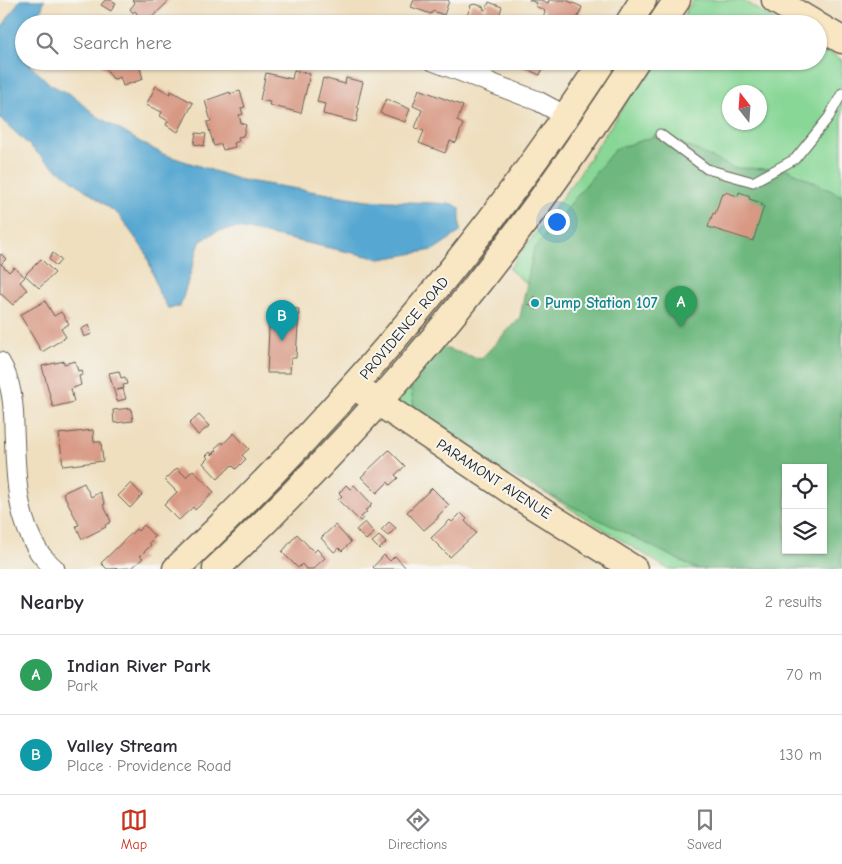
<!DOCTYPE html>
<meta charset="utf-8">
<style>
:root{--surface:#fff;--page:#f7f7f7;--text:#2b2b33;--muted:#7c7c81;--line:#e1e1e2;--accent:#c8321e}
body{margin:0;font-family:"Comic Neue",sans-serif;background:var(--page);color:var(--text)}
.controls{position:absolute;right:15px;bottom:15px;display:grid;overflow:hidden;border-radius:0px;box-shadow:0 1px 4px #0004}
.controls button{width:45px;height:45px;display:grid;place-items:center;padding:0;border:0;border-bottom:1px solid var(--line);background:var(--surface);color:var(--text);font:25px sans-serif}
.compass{position:absolute;left:722px;top:85px;width:45px;height:45px;border-radius:50%;background:var(--surface);box-shadow:0 1px 4px #0004;rotate:343deg}
.you{position:absolute;left:556px;top:221px;width:18px;height:18px;margin:-12px;border:4px solid #fff;border-radius:50%;background:#1a73e8;box-shadow:0 0 0 8px #1a73e833}
.badge{display:grid;place-items:center;width:32px;height:32px;border-radius:50%;background:var(--accent);color:#fff;font-size:16px;font-weight:700}
.pin{position:absolute;translate:-50% -41px;filter:drop-shadow(0 1px 2px #0008)}
.pin::after{content:'';position:absolute;top:26px;width:18px;height:15px;background:inherit;clip-path:polygon(0 0,100% 0,50% 100%)}
.list{margin:0;padding:0;list-style:none}
h2{display:flex;justify-content:space-between;align-items:center;height:65px;margin:0;padding:0 20px;font-size:21px}
h2 small{font-size:16px;font-weight:400;color:var(--muted)}
.list li{display:grid;grid-template-columns:32px 1fr auto;gap:15px;align-items:center;box-sizing:border-box;height:80px;padding:0 20px;border-top:1px solid var(--line)}
.list b{display:block;font-size:19px;white-space:nowrap}
.list p{margin:0;font-size:16px;white-space:nowrap;color:var(--muted)}
.list em{font-size:16px;font-style:normal;color:var(--muted)}
.icon{flex:none;width:28px;height:28px;fill:none;stroke:currentColor;stroke-width:2;stroke-linecap:round;stroke-linejoin:round}
.map{position:relative;flex:none;width:842px;height:569px;overflow:hidden}
.search{position:absolute;background:var(--surface);box-shadow:0 1px 4px #0004;left:15px;right:15px;top:15px;height:55px;display:flex;align-items:center;gap:12px;box-sizing:border-box;padding:0 18px;border-radius:28px;color:var(--muted);font-size:19px}
.sheet{height:225px;background:var(--surface)}
nav{display:flex;justify-content:space-around;align-items:center;box-sizing:border-box;height:70px;border-top:1px solid var(--line);background:var(--surface);font-size:14px;color:var(--muted)}
nav a{display:grid;justify-items:center;gap:2px}
nav .on{color:var(--accent)}
.map>svg:first-child{display:block}
.green{fill:#88d796;stroke:#527a59;fill-rule:evenodd}
.forest{fill:#6eb87f;stroke:#456a4e;fill-rule:evenodd}
.water{fill:#56a7d1;stroke:#396276}
.building{fill:#d89883}
.lines{fill:none;stroke-linecap:round;stroke-linejoin:round}
.lane-casing{stroke:#666055;stroke-width:11}
.street-casing{stroke:#666055;stroke-width:21}
.secondary-casing{stroke:#666055;stroke-width:29}
.lane{stroke:#fff;stroke-width:9}
.street{stroke:#fff;stroke-width:19}
.secondary{stroke:#f9e7c3;stroke-width:26}
.culture-dot{fill:#0f9aa8;stroke:#f6f6f2;stroke-width:2}
.labels{text-anchor:middle;dominant-baseline:central;stroke-width:4;stroke-linejoin:round;paint-order:stroke}
.culture-label{font-size:15px;font-weight:bold;fill:#0d838f;stroke:#f6f6f2;text-anchor:start}
.street-label{font-size:15px;fill:#1c1c1c;stroke:#f6f6f2}
</style>
<div class="map">
<svg width="842" height="569" viewBox="0 0 842 569">
<rect width="100%" height="100%" fill="#f6f6f2"/>
<filter id="ink" filterUnits="userSpaceOnUse"><feTurbulence type="fractalNoise" baseFrequency=".02" numOctaves="2"/><feDisplacementMap in="SourceGraphic" scale="10" xChannelSelector="R" yChannelSelector="G"/><feConvolveMatrix kernelMatrix="1 2 1 2 8 2 1 2 1" color-interpolation-filters="sRGB"/></filter>
<filter id="wash" filterUnits="userSpaceOnUse"><feTurbulence type="fractalNoise" baseFrequency=".0096" numOctaves="4" result="noise"/><feDisplacementMap in="SourceGraphic" scale="20" xChannelSelector="R" yChannelSelector="G"/><feGaussianBlur stdDeviation="1.12" result="paint"/><feColorMatrix in="noise" values="0 0 0 0 0 0 0 0 0 0 0 0 0 0 0 0 0 1.4 0 .05"/><feComposite in="paint" operator="in"/></filter>
<g filter="url(#wash)">
<rect width="100%" height="100%" fill="#efdfbf"/>
<path class="green" d="M694 0H742L781 24H678Z
M818 46 842 60V569H668L398 402 438 356 479 374 544 298 509 269 580 173 653 61H818ZM730 92H760V122H730ZM786 468H823V550H786Z"/>
<path class="forest" d="M662 134 734 168 787 169 842 196V569H697L444 442 415 413 408 374 430 344 481 359 520 317 534 249 615 149ZM786 468H823V550H786Z"/>
<path class="water" d="M20 0H44L38 24H24V61H31V66L51 85 70 94 97 116 142 143 163 154 241 180 367 200 453 204 460 208V232L433 250 381 259 238 228 217 231 200 242 180 307 168 308 159 293 146 253 119 215 45 160 0 118V30Z"/>
<g id="blocks">
<path class="building" d="M105 0H110L116 3 111 11 101 5Z
M132 0H170L147 22 145 20 144 22 136 15 137 13 135 11 133 13 130 9 135 3Z
M414 0H448L449 1 444 15 433 11 431 14 411 7Z
M529 0H541L548 3 549 0H566L582 7 575 24H538L545 13 544 10 535 6 537 3Z
M489 2 502 7 499 16 505 19 507 16 514 18 512 24H464L471 5 475 4 484 7 483 9 486 10Z
M99 61H138L143 79 123 86 120 77 115 79 112 78 105 68 101 65Z
M521 61H546L540 75 519 66Z
M294 70 310 74 301 113 269 105 270 102 260 100 266 73 292 79Z
M323 78 345 84 346 78 363 82 357 107 359 108 356 122 323 114 325 104 317 102Z
M156 86 170 94 171 91 193 103 178 132 166 125 168 121 160 116 162 112 146 105Z
M419 89 463 106 457 121 463 124 456 143 450 141 445 153 419 143 424 131 415 128 422 110 413 106Z
M240 91 245 107 241 108 243 114 239 115 241 123 246 125 243 136 238 137 239 141 234 143 235 147 223 150 221 144 214 146 207 122 211 121 205 101 230 92V94Z
M386 99 410 109 405 122 380 113Z
M196 133 206 134 204 146 194 144Z
M725 192 738 196 739 192 750 196 749 199 762 203 761 205 764 206 753 241 708 227 713 213 715 214 722 193 725 194Z
M53 253 61 260 56 266 49 259Z
M1 254 6 259 1 264 9 272 14 267 25 277 20 282 27 290 13 305 0 293V255Z
M41 259 55 273 39 288 25 275Z
M534 296 542 302 537 310 528 304Z
M45 301 54 316 61 312 69 324 61 329 66 337 42 352 20 315Z
M270 307 299 309 296 358H291L290 373H267Z
M89 325 92 334 84 337 81 329Z
M64 361V364L75 361 78 371 82 370 83 375 79 376 81 385 71 389 74 402 53 407 42 366Z
M119 371 121 378 125 377 127 384 123 385 124 388 117 390 123 389 126 399 117 401 109 373Z
M131 408 133 421 114 423 113 410Z
M199 415 209 426 198 435 189 424Z
M93 430 94 442H101L103 461 63 466 59 434Z
M234 433 249 449 242 455 246 459 236 469 232 465 218 479 203 463 208 458 206 456 210 452 212 455 217 450 215 448 222 442 223 444Z
M389 450 405 466 395 475 398 478 390 485 388 482 377 493 361 477Z
M177 468 186 477 193 470 214 492 195 510 193 507 179 520 164 505 177 492 165 480Z
M84 483 91 497 100 492 105 504 103 505 108 514 111 522 105 525 106 527 82 539 76 526 79 525 63 493Z
M131 483 142 495 130 508 118 496Z
M346 485 350 489 354 485 372 504 370 506 371 507 365 510 367 512 361 517 363 519 360 521 338 500 342 496 339 493Z
M432 488 449 505 438 516V518L424 530 407 512Z
M461 513 467 519 465 521 476 533 450 557 431 538 450 520 452 522Z
M365 522 374 533 366 540 356 530Z
M389 522 396 528 388 536 381 530Z
M144 525 155 537 149 543 151 545 140 556 143 558 132 568 107 569 101 563 136 529 138 531Z
M335 525 351 542 342 551 339 548 334 552 321 538Z
M297 534 314 552 317 549 325 558 313 569H306L302 564 298 568 282 552Z
M379 536 386 543 379 549 372 542Z
M384 555 390 561 395 556 407 569H375L373 567Z"/>
</g>
</g>
<g filter="url(#ink)">
<use href="#blocks" fill-opacity="0" stroke="#666055" stroke-width="1"/>
<g class="lines">
<g class="lane-casing">
<path id="lane" d="M660 134 707 169 753 182 795 159 829 117 842 93"/>
</g>
<g class="street-casing">
<path id="street" d="M433 61 538 101 566 116
M0 362C12 382 14 406 14 429 16 471 15 516 39 552 43 558 50 564 55 569"/>
</g>
<g class="secondary-casing">
<path id="secondary" d="M775 0 815 24
M628 24 643 0
M661 24 677 0
M818 26 842 40
M363 392 535 507 634 569
M176 569C338 415 480 248 603 61
M216 569C321 470 419 362 506 247 552 186 595 124 636 61"/>
</g>
<use href="#lane" class="lane"/>
<use href="#street" class="street"/>
<use href="#secondary" class="secondary"/>
</g>
</g>
<circle class="culture-dot" cx="535" cy="303" r="5"/>
<g class="labels">
<g class="culture-label">
<text x="545" y="303">Pump Station 107</text>
</g>
<g class="street-label">
<text transform="translate(404 328) rotate(-50)">PROVIDENCE ROAD</text>
<text transform="translate(494 479) rotate(33)">PARAMONT AVENUE</text>
</g>
</g>
</svg>
<div class="controls">
<button><svg class="icon" aria-label="locate" viewBox="0 0 24 24"><circle cx="12" cy="12" r="6"/><path d="M12 2v4M12 18v4M2 12h4M18 12h4"/></svg></button>
<button><svg class="icon" aria-label="layers" viewBox="0 0 24 24"><path d="M12 4l9 5-9 5-9-5zM3 14l9 5 9-5"/></svg></button>
</div>
<svg class="compass" viewBox="-18 -18 36 36"><path d="M0-13l5 13h-10z" fill="#e53935"/><path d="M0 13l5-13h-10z" fill="#7c7c81"/></svg>
<div class="you"></div>
<div class="pin badge" style="left:681px;top:327px;background:#2e9e5b">A</div>
<div class="pin badge" style="left:282px;top:341px;background:#0f9aa8">B</div>
<div class="search"><svg class="icon" aria-label="search" viewBox="0 0 24 24"><circle cx="10" cy="10" r="6"/><path d="M15 15l6 6"/></svg>Search here</div>
</div>
<section class="sheet">
<h2>Nearby<small>2 results</small></h2>
<ul class="list">
<li><span class="badge" style="background:#2e9e5b">A</span><div><b>Indian River Park</b><p>Park</p></div><em>70 m</em></li>
<li><span class="badge" style="background:#0f9aa8">B</span><div><b>Valley Stream</b><p>Place · Providence Road</p></div><em>130 m</em></li>
</ul>
</section>
<nav>
<a class="on"><svg class="icon" aria-label="map" viewBox="0 0 24 24"><path d="M3 6l6-2 6 2 6-2v14l-6 2-6-2-6 2zM9 4v14M15 6v14"/></svg>Map</a>
<a><svg class="icon" aria-label="directions" viewBox="0 0 24 24"><path d="M12 3l9 9-9 9-9-9zM9 14v-3h6M13 9l2 2-2 2"/></svg>Directions</a>
<a><svg class="icon" aria-label="saved" viewBox="0 0 24 24"><path d="M7 4h10v16l-5-4-5 4z"/></svg>Saved</a>
</nav>
